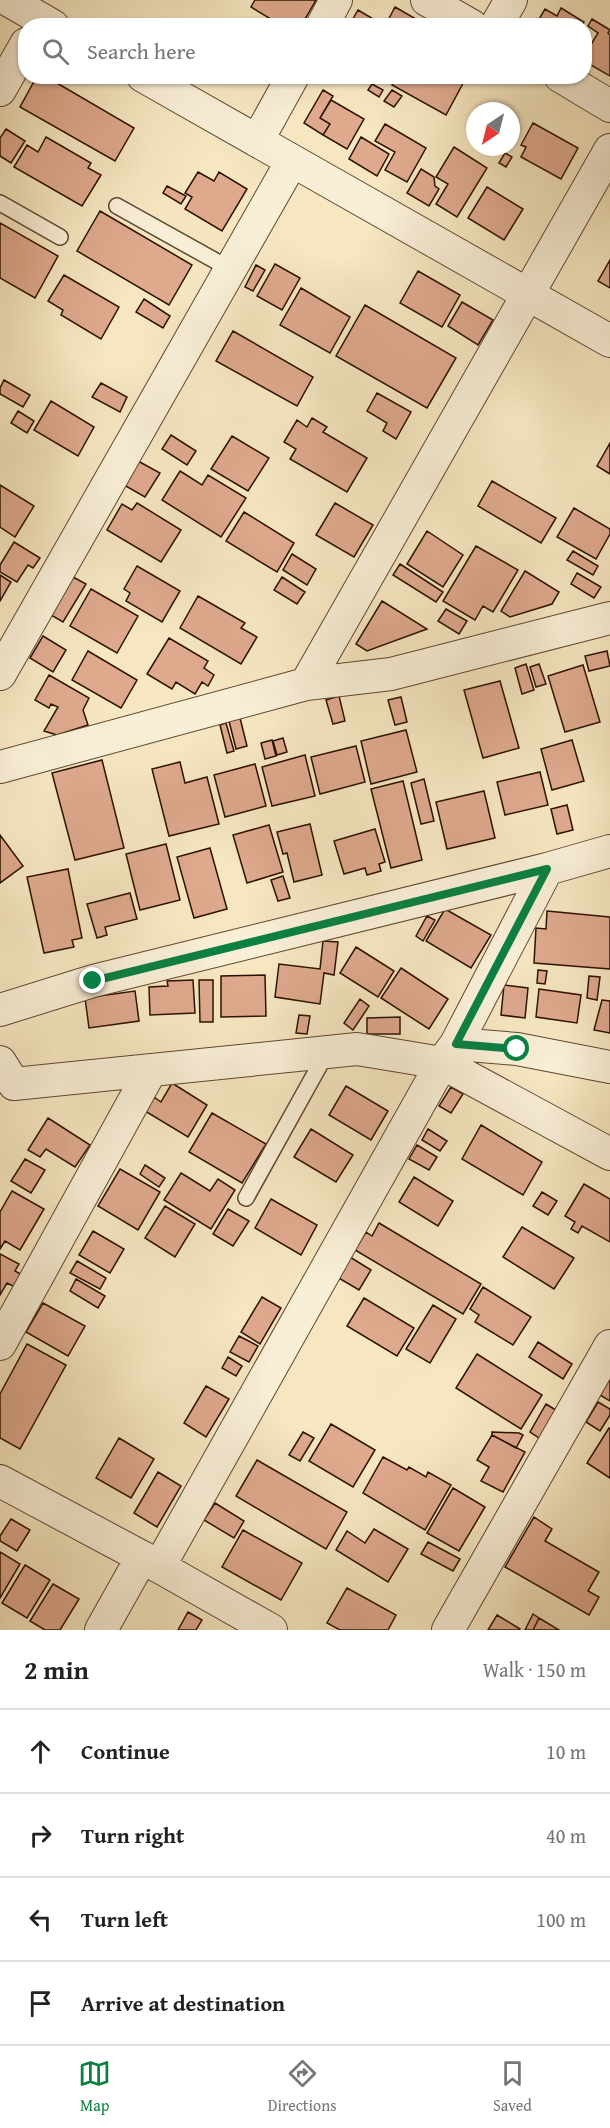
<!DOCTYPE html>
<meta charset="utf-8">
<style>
:root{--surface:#fff;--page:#f6f6f6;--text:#222;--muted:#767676;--line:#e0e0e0;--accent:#0b8043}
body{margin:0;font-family:"Gentium Book Plus",serif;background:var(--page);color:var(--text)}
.compass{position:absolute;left:466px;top:102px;width:54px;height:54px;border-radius:50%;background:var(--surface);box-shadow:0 2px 4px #0004;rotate:215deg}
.stop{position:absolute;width:18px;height:18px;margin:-14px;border:4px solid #0b8043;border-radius:50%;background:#fff}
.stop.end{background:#0b8043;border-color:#fff;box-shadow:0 2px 6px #0008}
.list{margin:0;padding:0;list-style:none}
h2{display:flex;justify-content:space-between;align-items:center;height:78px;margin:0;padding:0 24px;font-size:26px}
h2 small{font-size:20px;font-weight:400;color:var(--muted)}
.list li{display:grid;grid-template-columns:39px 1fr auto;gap:18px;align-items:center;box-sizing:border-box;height:84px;padding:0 24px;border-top:2px solid var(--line)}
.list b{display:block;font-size:22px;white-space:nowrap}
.list em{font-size:20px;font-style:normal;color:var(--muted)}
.icon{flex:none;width:33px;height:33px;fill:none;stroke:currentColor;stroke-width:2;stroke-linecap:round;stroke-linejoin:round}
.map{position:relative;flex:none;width:610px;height:1630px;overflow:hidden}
.search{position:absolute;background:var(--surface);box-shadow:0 2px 4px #0004;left:18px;right:18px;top:18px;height:66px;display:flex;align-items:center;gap:15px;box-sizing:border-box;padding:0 21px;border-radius:24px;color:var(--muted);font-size:22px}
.sheet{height:414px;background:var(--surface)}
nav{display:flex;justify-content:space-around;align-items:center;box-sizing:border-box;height:84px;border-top:2px solid var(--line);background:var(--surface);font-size:16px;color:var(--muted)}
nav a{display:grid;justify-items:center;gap:3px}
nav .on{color:var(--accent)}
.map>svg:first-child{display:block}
.building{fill:#dea98d;stroke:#2d1100;stroke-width:1.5}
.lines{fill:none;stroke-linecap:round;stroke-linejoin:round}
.service-casing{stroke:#5f4630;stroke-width:18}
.minor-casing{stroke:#5f4630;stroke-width:34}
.service{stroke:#f9efd7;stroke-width:15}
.minor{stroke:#f9efd7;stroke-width:32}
.route{stroke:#0b8043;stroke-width:8}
</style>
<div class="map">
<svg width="610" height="1630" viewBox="0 0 610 1630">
<rect width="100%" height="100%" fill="#f6e7c1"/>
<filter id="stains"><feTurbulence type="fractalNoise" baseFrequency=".00333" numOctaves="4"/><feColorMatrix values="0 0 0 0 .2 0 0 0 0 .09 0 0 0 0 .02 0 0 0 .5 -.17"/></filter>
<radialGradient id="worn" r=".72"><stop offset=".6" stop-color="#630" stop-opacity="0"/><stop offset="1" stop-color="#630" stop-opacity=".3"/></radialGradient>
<path class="building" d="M255 0H316L301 26H282L251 7Z
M395 7 416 19 413 26H385Z
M561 8 584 22 582 26H535L545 9 557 16Z
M358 10 375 20 372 26H349Z
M592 19 610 30 608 33 610 35V76L584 61V56L598 33 588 26Z
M37 76H45L134 128 115 161 20 107Z
M397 76H467L446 115 392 85Z
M372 84 383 90 379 97 368 90Z
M323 90 333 96 320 118 330 124 323 135 304 123Z
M392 90 402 96 394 107 384 101Z
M331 100 364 119 347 149 323 135 330 124 320 118Z
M533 123 578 148 561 179 521 157 526 147 521 145Z
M385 124 426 148 407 182 385 170 395 152 375 141Z
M6 129 25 141 11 163 0 156V138Z
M46 137 91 163 88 168 101 175 82 206 14 167 27 145 38 152Z
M361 137 389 154 377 176 349 159Z
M454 147 487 168 457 217 436 204 448 184 436 177Z
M505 153 512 157 506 167 499 163Z
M421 169 434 177 435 186 439 189 429 206 407 193Z
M198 172 214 181 219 172 247 189 222 231 185 209 192 197 185 193Z
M167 186 186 196 181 204 163 193Z
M487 187 523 209 504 240 468 218Z
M100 211 192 265 169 305 77 251Z
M0 223 58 256 35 298 0 278Z
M610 260V288L598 281Z
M275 264 300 278 282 310 257 296Z
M256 265 265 270 253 291 245 287Z
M418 271 460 295 442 327 400 303Z
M64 275 119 307 101 339 61 315 63 310 48 301Z
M301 288 350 317 330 353 280 325Z
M144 299 170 316 163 328 136 312Z
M462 302 493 320 478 345 448 326Z
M365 305 456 358 427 408 336 356Z
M233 331 313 377 297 406 216 361Z
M4 380 30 395 23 407 0 394V388Z
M101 383 127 397 120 412 92 397Z
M377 393 411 412 396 439 383 431 387 423 367 411Z
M51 401 94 427 78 456 34 430Z
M18 411 34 421 27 433 11 423Z
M312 418 327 427 323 432 367 458 347 492 290 459 296 449 284 442 297 420 307 427Z
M171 435 196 451 187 465 162 449Z
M232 436 269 458 248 491 211 469Z
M610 443V474L597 466Z
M138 461 160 473 145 497 124 485Z
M180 471 202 485 208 475 246 498 221 537 162 500Z
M492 481 556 518 541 543 478 506Z
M0 485 34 506 15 537 0 527Z
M137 503 181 530 161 562 107 530 122 504 132 510Z
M335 503 373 525 354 557 316 535Z
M574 508 610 529V534L596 559 557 537Z
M244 512 294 543 277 572 226 541Z
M427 531 463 555 443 587 407 564Z
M14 542 40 558 33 568 28 565 17 582 0 572V565Z
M476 546 518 570 493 612 483 606 475 620 443 601Z
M573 551 598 566 593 575 567 560Z
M292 554 316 569 307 585 283 570Z
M400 564 443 592 436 602 393 575Z
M137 566 180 591 162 622 126 601 130 593 124 589Z
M525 571 559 592 552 604 510 617 501 611Z
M577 573 601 587 594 598 571 584Z
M0 575 11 582 0 601Z
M73 577 86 584 63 622 51 615Z
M282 577 305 592 297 604 274 590Z
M91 589 138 616 117 653 70 626Z
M198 596 245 623 241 628 257 637 241 664 180 628Z
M382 601 427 629 367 651 356 644Z
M446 609 467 621 459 634 438 621Z
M43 636 66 650 53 672 30 658Z
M169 638 208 661 204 668 214 675 208 686 202 682 195 694 176 682 172 689 147 674Z
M88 651 137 680 121 708 72 680Z
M607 651 610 666 589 671 585 656Z
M526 664 534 690 522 694 515 668Z
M539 664 546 684 536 687 530 667Z
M583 665 600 722 565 732 548 676Z
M49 675 89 698 83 710 88 725 57 735 44 731 58 707 51 704 49 708 35 700Z
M500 681 519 748 483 758 464 690Z
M339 696 345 721 333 724 326 700Z
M401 697 407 722 395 725 388 700Z
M240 718 247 746 236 749 229 721Z
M226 723 234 751 227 753 220 725Z
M406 730 417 772 371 784 361 741Z
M283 738 287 752 277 755 273 741Z
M272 740 276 756 265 759 261 743Z
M572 740 584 781 552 790 541 749Z
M356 746 365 782 320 794 311 757Z
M305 755 315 796 272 806 262 767Z
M102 760 124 848 75 860 52 773Z
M180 762 185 783 207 777 219 824 169 836 152 769Z
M255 764 266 806 225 817 214 775Z
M540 772 548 805 505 815 497 782Z
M424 779 434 821 421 824 411 783Z
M403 781 422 860 391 868 371 789Z
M484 791 495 838 447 849 436 802Z
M567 805 573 830 557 834 551 809Z
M310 824 322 875 294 882 287 853 283 854 277 832Z
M269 825 283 872 247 883 233 835Z
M375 829 385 862 379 864 381 871 367 875 365 868 344 874 334 841Z
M0 835 23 866 0 883Z
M166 844 180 900 140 910 126 854Z
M210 848 227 909 194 918 177 857Z
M68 869 82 938 72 940 74 947 44 953 27 877Z
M283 876 290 898 278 901 271 880Z
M130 893 137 919 105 927 107 935 97 938 87 904Z
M445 909 491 935 471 968 426 941Z
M547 911 610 917V969L534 963 536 928 546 929Z
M427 916 435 920 423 941 416 936Z
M323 941 338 942 334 975 324 973 320 1004 275 997 279 964 320 969Z
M356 947 394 971 378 997 340 973Z
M401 968 448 999 429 1029 381 998Z
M538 970 547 971 545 984 537 983Z
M265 975 266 1016 221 1017V976Z
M589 976 600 977 597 1000 587 998Z
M193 980 195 1013 150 1015 149 987 168 986 167 981Z
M199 980H213V1022H200Z
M504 985 528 988 525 1018 501 1015Z
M539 989 581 995 577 1023 536 1017Z
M135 991 139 1021 89 1028 85 998Z
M360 999 369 1006 353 1030 344 1023Z
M602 1000 610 1001V1033L594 1030Z
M299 1015 310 1016 307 1034 296 1033Z
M400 1017V1034H367V1018Z
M172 1083 207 1105 188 1137 145 1111 154 1097 161 1102Z
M346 1086 388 1111 371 1140 329 1115Z
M451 1087 463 1094 451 1113 439 1106Z
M212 1113 266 1144 242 1183 189 1152Z
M48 1118 90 1145 75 1167 46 1149 40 1157 28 1150Z
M481 1125 542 1162 523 1195 462 1159Z
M311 1129 353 1155 336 1182 294 1157Z
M428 1129 447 1141 440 1151 422 1140Z
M417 1145 437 1157 429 1170 409 1159Z
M25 1159 45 1170 31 1193 11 1181Z
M145 1165 165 1178 159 1187 140 1174Z
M120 1169 160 1192 138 1230 98 1206Z
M181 1173 210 1191 218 1179 235 1190 211 1229 164 1200Z
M414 1177 453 1201 438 1226 399 1202Z
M584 1184 610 1199V1242L582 1226 578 1233 571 1229 575 1222 565 1216Z
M12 1191 44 1209 20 1250 5 1241 0 1249V1212Z
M542 1192 557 1201 548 1215 533 1206Z
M271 1199 317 1225 301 1255 255 1228Z
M165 1206 195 1224 175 1257 145 1238Z
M228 1209 249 1221 233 1246 213 1234Z
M379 1223 481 1284 463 1314 355 1250 366 1232 372 1236Z
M522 1227 574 1258 554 1289 503 1257Z
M93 1231 124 1249 110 1273 79 1255Z
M0 1254 19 1264 15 1271 22 1275 15 1287 7 1283 0 1295Z
M350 1257 371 1270 359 1290 337 1277Z
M77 1261 106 1278 100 1289 70 1273Z
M76 1279 105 1296 98 1308 70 1291Z
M483 1287 531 1317 513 1345 475 1322 479 1315 470 1309Z
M262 1297 281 1308 260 1344 241 1332Z
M364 1298 414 1328 397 1356 347 1326Z
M43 1303 85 1326 68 1356 26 1332Z
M433 1305 456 1319 430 1363 406 1349Z
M239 1336 258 1346 249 1362 230 1352Z
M538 1342 572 1364 563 1379 529 1357Z
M27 1344 66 1365 20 1449 0 1438V1394Z
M477 1354 542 1395 521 1429 456 1388Z
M228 1357 242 1366 236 1376 222 1368Z
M610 1378V1401L600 1395Z
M206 1386 229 1399 206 1437 184 1423Z
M598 1402 610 1409V1415L600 1431 586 1422Z
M546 1404 559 1412 542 1440 530 1432Z
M331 1424 375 1450 353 1487 309 1461Z
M609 1428 610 1429V1478L587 1463Z
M303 1432 314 1438 300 1461 289 1455Z
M492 1432 519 1433 523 1435 516 1448 492 1435Z
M492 1435 525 1452 503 1492 481 1481 489 1467 477 1460Z
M119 1438 154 1459 131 1498 96 1478Z
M383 1457 407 1470 409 1467 426 1477 428 1472 451 1485 425 1530 363 1493Z
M257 1460 347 1512 326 1549 236 1496Z
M158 1472 181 1486 157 1527 134 1513Z
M453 1488 485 1507 459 1551 427 1533Z
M215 1503 244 1521 234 1538 204 1520Z
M534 1517 552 1529 545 1541 599 1572 588 1591 599 1597 589 1615 505 1567Z
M11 1519 30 1530 17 1551 0 1541V1536Z
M374 1529 408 1549 388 1582 336 1550 347 1531 365 1543Z
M243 1530 302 1563 281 1600 222 1567Z
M428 1542 460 1559 453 1571 421 1554Z
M0 1552 20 1564 0 1598Z
M25 1565 50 1580 27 1618 2 1603Z
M53 1584 79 1599 60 1630H45L30 1621Z
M347 1588 396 1615 388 1630H340L327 1623Z
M188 1612 202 1620 196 1630H178Z
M533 1614 539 1618 533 1630H525Z
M497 1615 520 1629 519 1630H488Z
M539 1618 559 1630H533Z"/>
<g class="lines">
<g class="service-casing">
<path id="service" d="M0 203 60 237
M117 206 230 269
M246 1198 327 1052"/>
</g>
<g class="minor-casing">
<path id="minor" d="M8 0 53 26
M427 0 472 26
M322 26 336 0
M496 26 511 0
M143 76 610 341
M560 76 610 106
M0 90 26 44
M257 141 293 76
M0 674 292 161
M306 684 610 150
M0 767 306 684 391 674 610 618
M0 1010 93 981 547 869 610 851
M456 1044 517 1049 610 1067
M0 1062 14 1084 357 1049 442 1063 610 1154
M0 1344 151 1070
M0 1481 142 1557 271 1630
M159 1567 442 1063 456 1044 547 869
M101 1630 142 1557
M448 1630 610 1346"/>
</g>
<use href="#service" class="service"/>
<use href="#minor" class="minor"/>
</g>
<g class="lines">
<path class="route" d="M93 981 547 869 456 1044 517 1049"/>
</g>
<rect width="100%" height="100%" filter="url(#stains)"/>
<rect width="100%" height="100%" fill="url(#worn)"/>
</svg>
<svg class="compass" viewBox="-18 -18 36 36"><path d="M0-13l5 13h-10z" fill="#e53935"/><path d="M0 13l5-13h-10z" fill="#767676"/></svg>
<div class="stop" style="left:517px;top:1049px"></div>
<div class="stop end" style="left:93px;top:981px"></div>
<div class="search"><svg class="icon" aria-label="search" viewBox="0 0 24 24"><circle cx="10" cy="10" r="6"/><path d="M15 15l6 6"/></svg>Search here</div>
</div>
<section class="sheet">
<h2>2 min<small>Walk · 150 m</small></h2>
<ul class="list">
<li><svg class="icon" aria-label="ahead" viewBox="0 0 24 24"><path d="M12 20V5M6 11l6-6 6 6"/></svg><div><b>Continue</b></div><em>10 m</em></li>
<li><svg class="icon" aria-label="right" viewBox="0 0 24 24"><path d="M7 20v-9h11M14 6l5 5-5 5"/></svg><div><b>Turn right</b></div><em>40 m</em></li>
<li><svg class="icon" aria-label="left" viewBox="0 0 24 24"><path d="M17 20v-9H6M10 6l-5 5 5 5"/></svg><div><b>Turn left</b></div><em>100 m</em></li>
<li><svg class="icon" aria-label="arrive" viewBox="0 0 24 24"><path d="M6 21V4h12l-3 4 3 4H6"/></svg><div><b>Arrive at destination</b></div></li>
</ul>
</section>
<nav>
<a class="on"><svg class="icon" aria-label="map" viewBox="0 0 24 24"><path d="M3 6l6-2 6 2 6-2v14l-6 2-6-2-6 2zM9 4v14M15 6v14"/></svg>Map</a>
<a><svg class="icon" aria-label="directions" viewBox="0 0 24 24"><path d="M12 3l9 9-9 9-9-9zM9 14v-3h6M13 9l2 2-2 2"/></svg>Directions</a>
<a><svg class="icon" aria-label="saved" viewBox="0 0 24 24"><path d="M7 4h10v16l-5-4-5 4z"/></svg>Saved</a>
</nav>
